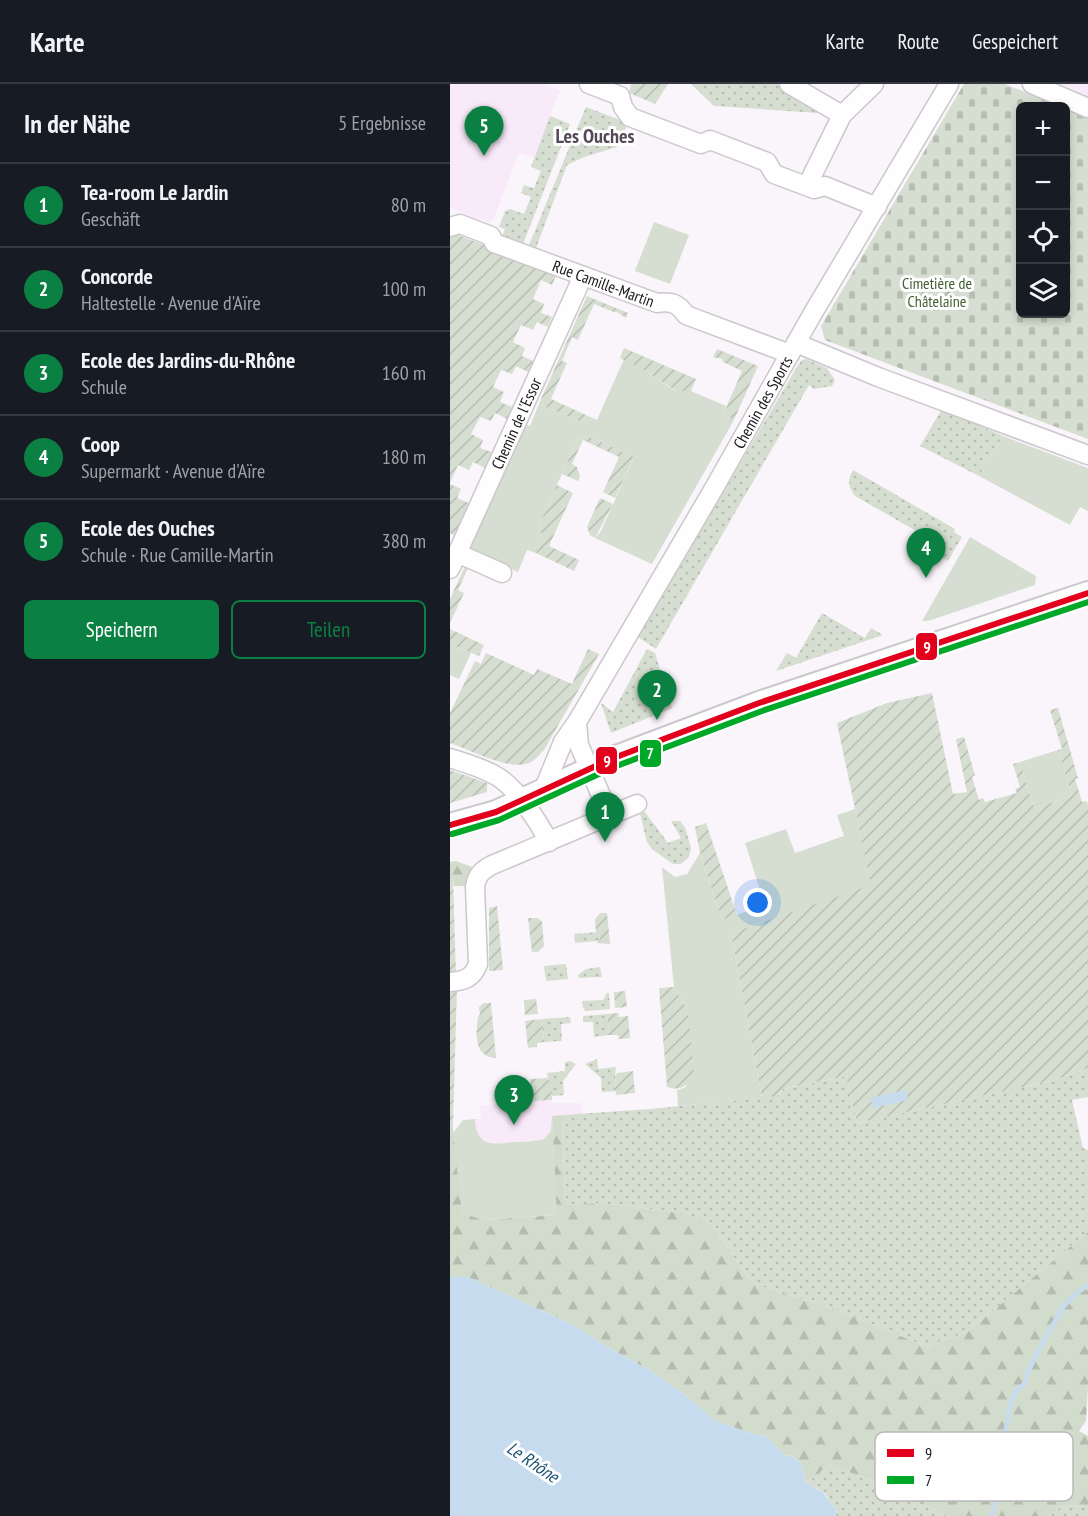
<!DOCTYPE html>
<html lang="de">
<meta charset="utf-8">
<style>
:root{--surface:#171b24;--page:#20242c;--text:#f1f3f6;--muted:#9ea1a6;--line:#363941;--accent:#0b8043}
body{margin:0;font-family:"PT Sans Narrow",sans-serif;background:var(--page);color:var(--text)}
.controls{position:absolute;right:18px;top:18px;display:grid;overflow:hidden;border-radius:9px;box-shadow:0 3px 9px #0003}
.controls button{width:54px;height:54px;display:grid;place-items:center;padding:0;border:0;border-bottom:2px solid var(--line);background:var(--surface);color:var(--text);font:30px sans-serif}
.you{position:absolute;left:308px;top:819px;width:21px;height:21px;margin:-15px;border:4px solid #fff;border-radius:50%;background:#1a73e8;box-shadow:0 0 0 9px #1a73e833}
.badge{display:grid;place-items:center;width:39px;height:39px;border-radius:50%;background:var(--accent);color:#fff;font-size:20px;font-weight:700}
.pin{position:absolute;translate:-50% -50px;filter:drop-shadow(0 2px 3px #0008)}
.pin::after{content:'';position:absolute;top:32px;width:21px;height:18px;background:inherit;clip-path:polygon(0 0,100% 0,50% 100%)}
.list{margin:0;padding:0;list-style:none}
h2{display:flex;justify-content:space-between;align-items:center;height:78px;margin:0;padding:0 24px;font-size:26px}
h2 small{font-size:20px;font-weight:400;color:var(--muted)}
.list li{display:grid;grid-template-columns:39px 1fr auto;gap:18px;align-items:center;box-sizing:border-box;height:84px;padding:0 24px;border-top:2px solid var(--line)}
.list b{display:block;font-size:22px;white-space:nowrap}
.list p{margin:0;font-size:20px;white-space:nowrap;color:var(--muted)}
.list em{font-size:20px;font-style:normal;color:var(--muted)}
.actions{display:flex;gap:12px;padding:18px 24px}
.actions a{flex:1;padding:14px 0;border:2px solid var(--accent);border-radius:9px;text-align:center;font-size:21px;color:var(--accent)}
.actions .main{background:var(--accent);color:#fff}
.icon{flex:none;width:33px;height:33px;fill:none;stroke:currentColor;stroke-width:2;stroke-linecap:round;stroke-linejoin:round}
.map{position:relative;flex:none;width:638px;height:1432px;overflow:hidden}
header{display:flex;align-items:center;gap:36px;box-sizing:border-box;height:84px;padding:0 30px;background:var(--surface);border-bottom:2px solid var(--line)}
header strong{font-size:28px}
nav{display:flex;gap:33px;margin-inline-start:auto;font-size:21px}
main{display:flex}
aside{flex:1;background:var(--surface)}
.map>svg:first-child{display:block}
.built{fill:#f9eaf9}
.grass{fill:url(#grass-dots)}
.forest{fill:url(#forest-firs)}
.cemetery{fill:url(#cemetery-stones)}
.park{fill:#d5ded0}
.garden{fill:url(#garden-furrows)}
.water{fill:#c6dcee}
.lines{fill:none;stroke-linecap:round;stroke-linejoin:round}
.stream{stroke:#c6dcee;stroke-width:4.5}
.minor-casing{stroke:#ccc7cc;stroke-width:21}
.major-casing{stroke:#ccc7cc;stroke-width:26}
.minor{stroke:#fefefe;stroke-width:18}
.major{stroke:#fefefe;stroke-width:22}
.bus-1-casing{stroke:#fff;stroke-width:10}
.bus-2-casing{stroke:#fff;stroke-width:10}
.bus-1{stroke:#e2001d;stroke-width:6}
.bus-2{stroke:#00a828;stroke-width:6}
.labels{text-anchor:middle;dominant-baseline:central;stroke-width:6;stroke-linejoin:round;paint-order:stroke}
.street-label{font-size:16px;fill:#181319;stroke:#fff}
.park-label{font-size:16px;fill:#426133;stroke:#fff}
.water-label{font-size:18px;font-style:italic;fill:#1b5273;stroke:#fff}
.quarter-label{font-size:20px;font-weight:bold;fill:#564957;stroke:#fff}
.key{fill:#fff;stroke:#bab8ba;stroke-width:1.5}
.key-label{font-size:16px;fill:#181319}
.line-badge{stroke:#fff;stroke-width:2}
.badge-label{font-size:16px;text-anchor:middle;font-weight:bold;fill:#fff}
</style>
<header>
<strong>Karte</strong>
<nav><a>Karte</a><a>Route</a><a>Gespeichert</a></nav>
</header>
<main>
<aside>
<h2>In der Nähe<small>5 Ergebnisse</small></h2>
<ul class="list">
<li><span class="badge">1</span><div><b>Tea-room Le Jardin</b><p>Geschäft</p></div><em>80 m</em></li>
<li><span class="badge">2</span><div><b>Concorde</b><p>Haltestelle · Avenue d'Aïre</p></div><em>100 m</em></li>
<li><span class="badge">3</span><div><b>Ecole des Jardins-du-Rhône</b><p>Schule</p></div><em>160 m</em></li>
<li><span class="badge">4</span><div><b>Coop</b><p>Supermarkt · Avenue d'Aïre</p></div><em>180 m</em></li>
<li><span class="badge">5</span><div><b>Ecole des Ouches</b><p>Schule · Rue Camille-Martin</p></div><em>380 m</em></li>
</ul>
<div class="actions"><a class="main">Speichern</a><a>Teilen</a></div>
</aside>
<div class="map">
<svg width="638" height="1432" viewBox="0 0 638 1432">
<defs>
<pattern id="grass-dots" width="8" height="8" patternUnits="userSpaceOnUse" patternTransform="scale(1.5)"><rect width="8" height="8" fill="#d5ded0"/><path d="M2 2h.1M6 6h.1" fill="none" stroke="#b6beb2" stroke-width="1.8" stroke-linecap="round"/></pattern>
<pattern id="forest-firs" width="22" height="20" patternUnits="userSpaceOnUse" patternTransform="scale(1.5)"><rect width="22" height="20" fill="#d2dccd"/><path d="M5 1l3.5 6h-7zM16 11l3.5 6h-7z" fill="#b4bcaf"/></pattern>
<pattern id="cemetery-stones" width="16" height="16" patternUnits="userSpaceOnUse" patternTransform="scale(1.5)"><rect width="16" height="16" fill="#d5ded0"/><path d="M2 7V4a2 2 0 0 1 4 0v3zM10 15v-3a2 2 0 0 1 4 0v3z" fill="#b6beb2"/></pattern>
<pattern id="garden-furrows" width="10" height="10" patternUnits="userSpaceOnUse" patternTransform="scale(1.5)"><rect width="10" height="10" fill="#d5ded0"/><path d="M-1 1l2-2M0 10L10 0M9 11l2-2" fill="none" stroke="#b6beb2"/></pattern>
</defs>
<rect width="100%" height="100%" fill="#faf5fa"/>
<path class="built" d="M0 0H94L110 6 84 74 69 69 44 134 38 138 0 124Z
M595 0H638V18Z
M82 1014 83 1017 102 1016 103 1019H131L133 1029 102 1032 101 1047 94 1055 45 1060 36 1058 28 1051 25 1037 31 1034 30 1022 49 1020V1017Z"/>
<path class="grass" d="M241 0H327L369 27 368 29 264 22Z
M136 23 178 39 167 63 134 73 117 81 86 164 79 161Z
M100 32 120 40 73 160 52 152 55 145 49 143 55 127 60 125 74 130 81 113 71 109 74 101 84 104 91 87 81 83Z
M356 275 377 284 385 296 382 302 364 305 359 301 206 565 188 553 348 281 352 276Z
M492 325 553 352 529 392 470 362Z
M403 386 505 445 504 448 512 453 498 477 484 469 489 460 405 412C398 402 397 397 403 386Z
M372 529 415 554 421 544 433 551 326 587 337 569 346 574Z
M197 565 205 569 222 624 161 649 151 619 163 628Z
M195 728 218 759 231 754 221 737H230L235 743 241 764 239 773 231 780H223L203 766 197 758 190 730Z
M149 848 150 856 147 857 125 859 124 850Z
M116 880 118 895 96 897 94 882Z
M150 883 152 893 129 894 128 891 136 885Z
M157 909H159L160 925 136 927 133 924 132 917 153 916Z
M157 930 159 951 144 953 143 938H133V932Z
M120 933 121 939 111 940 112 957 94 958 92 935Z
M147 975 148 985 166 983 165 993 166 1007 152 1008 151 994 135 980Z
M120 977 126 980 113 997 114 1011 102 1012C101 1003 98 997 97 989L115 987V978Z
M638 984V1013L622 1016 633 1064 638 1066V1148L516 1249 488 1258 480 1264 389 1227 302 1199 262 1142 218 1127 151 1119 115 1121 112 1031 201 1025 326 1012 330 1010 332 1005 396 992 407 1039 605 996Z
M379 1381 438 1402 497 1432H387L385 1430 387 1425 381 1420 375 1409 356 1399Z
M638 1421V1432H600L612 1422Z"/>
<path class="forest" d="M6 777 22 783 19 792 20 802H4L3 795 0 796V778Z
M112 1031 115 1121 151 1119 218 1127 242 1133 262 1142 302 1199 389 1227 480 1264 488 1258 516 1249 638 1148V1302L636 1337 629 1347 638 1352V1421L612 1422 600 1432H497L438 1402 379 1381 356 1399 351 1380 342 1372 334 1371 317 1353 296 1348 264 1336 235 1311 199 1286 155 1262 125 1242 18 1193H0V1041L3 1040V1049L34 1136 106 1131 102 1032Z"/>
<path class="cemetery" d="M514 0H554L614 22H570V230H616V23L638 33V355L375 256 371 242Z"/>
<path class="park" d="M204 138 239 151 220 200 185 187Z
M174 275 194 286 225 307H241L276 322 273 331 284 336 202 480 145 454 151 447 184 373 135 351 133 356 128 354 90 439 92 455 86 469 77 466 68 488 15 464 71 339 80 342 91 315 94 322 129 337 138 332 147 336Z
M553 352 638 384V427L630 423 620 441 529 392Z
M520 453 586 492 585 501 478 537H472Z
M0 560 21 569 9 595 0 591Z
M608 666 622 712 584 724 570 678Z
M405 725 422 802 281 849 312 1014 228 1022 227 1006 236 1003 238 927 224 903 212 783 225 793 237 790 250 769 272 836 315 821 295 759 336 745 345 769 394 752 387 731Z
M102 1032 107 1131 33 1136 12 1129 3 1049 13 1036 27 1035 25 1037C28 1064 43 1060 65 1058 75 1058 85 1057 94 1055L101 1047Z"/>
<path class="garden" d="M181 0H218L205 20 179 9Z
M0 148 107 189 102 201 91 196 83 215 94 220 91 229 102 233 98 243 87 238 83 246 71 241 63 258 75 264 72 272 83 277 78 288 66 282 62 290 51 286 43 303 54 308 50 318 62 323 57 335 45 329 41 337 30 333 21 350 33 356 30 364 44 369 37 385 23 378 19 386 8 381 0 399Z
M137 212 178 229 176 234 167 228H164L144 220 128 256 122 253 112 277 117 279 101 315 138 332 129 337 94 322 91 315Z
M174 264 246 295 241 307H226L194 286 170 274Z
M267 265 308 282 284 336 273 331 292 287 273 278 272 275 263 273Z
M135 351 184 373 165 414 153 408 169 373 133 356 122 380 127 383 130 392 128 397 112 390 128 354 133 356Z
M0 400 11 405 7 414 21 420 6 452 0 449Z
M107 401 123 409 99 462 129 476 124 487 86 469 92 455 90 439Z
M150 414 163 420 145 454 140 451 137 443Z
M16 480 19 482 8 506 14 509 0 539V515Z
M0 545 34 561 29 572 0 560Z
M138 565 149 570 94 666C89 671 85 677 79 679 58 687 21 666 0 659V629L25 577 31 580 36 569 84 591 87 585 122 600Z
M482 609 503 710 517 708 506 655 514 653 525 691 522 693 529 716 533 714 535 718 567 709 565 705 570 703 563 680 570 678 584 724 622 712 608 666 612 665 600 626 608 624 628 694 625 695 632 718 636 717 638 720V984L605 996 407 1039 396 992 332 1005C329 1014 320 1013 312 1014L281 849 421 801 387 639 437 619Z
M0 686 37 699V708L0 719Z
M256 739 287 831 272 836 250 769 245 743Z
M3 795 6 890H0V796Z
M47 822 53 886 39 887V824Z
M150 829H157L160 860 147 859 150 855 149 849 146 848 145 835Z
M78 834H87L92 837 94 862 88 868H82Z
M224 903 238 927 244 993C235 1003 231 1007 217 1003L209 904Z
M7 904 3 1040 0 1041V905Z
M175 907 177 923 165 924 164 908Z
M86 915 88 930 75 931 74 916Z
M34 919H41L46 974C23 973 26 949 28 933L30 930 29 923Z
M168 929 169 933 178 932 180 954 169 955 168 951H159L157 930Z
M92 935 94 958 87 959V963L78 964 75 937Z
M183 987 185 1009 166 1011 165 993 167 989Z
M97 994 101 999 102 1016 83 1017 80 995Z"/>
<path class="water" d="M456 1006 458 1016 423 1024 420 1014Z
M0 1193H18L125 1242 155 1262 199 1286 235 1311 264 1336 296 1348 317 1353 334 1371 342 1372 351 1380 356 1399 374 1409 381 1420 388 1426 385 1427 387 1432H0Z"/>
<g class="lines">
<path class="stream" d="M541 1432 556 1392 554 1357 560 1321 566 1307 575 1299 578 1288 594 1256 614 1222 626 1210 638 1201"/>
<g class="minor-casing">
<g id="minor">
<path d="M139 0 170 12 173 23 180 33 251 60 260 56 317 78 324 90 364 105 375 102 427 123"/>
<path d="M339 0 392 31"/>
<path d="M582 0 638 24"/>
<path d="M357 102 392 31 424 0"/>
<path id="s1" d="M0 143 10 140 41 152 44 159 207 219C221 217 228 219 236 231L340 270"/>
<path d="M346 259 428 293 638 371"/>
<path d="M7 469 52 489"/>
<path id="s2" d="M0 485 133 192"/>
<path d="M127 638 129 661 160 732"/>
<path d="M0 674C15 679 34 684 48 693 68 706 88 737 99 758"/>
<path id="s3" d="M93 707 113 658 127 638 263 406 363 229 499 0"/>
<path d="M0 898C14 897 23 894 28 880L25 803C27 791 31 787 42 781L187 720"/>
</g>
</g>
<g class="major-casing">
<path id="major" d="M0 741 46 728 161 675 309 619 638 509"/>
</g>
<use href="#minor" class="minor"/>
<use href="#major" class="major"/>
<g class="bus-1-casing">
<path id="bus-1" d="M0 741 46 728 161 675 309 619 638 509"/>
</g>
<g class="bus-2-casing">
<path id="bus-2" d="M2 750 49 736 164 683 312 627 638 518"/>
</g>
<use href="#bus-1" class="bus-1"/>
<use href="#bus-2" class="bus-2"/>
</g>
<g class="labels">
<g class="street-label">
<text stroke="none"><textPath href="#s1" startOffset="168">Rue Camille-Martin</textPath></text>
<text stroke="none"><textPath href="#s3" startOffset="447">Chemin des Sports</textPath></text>
<text stroke="none"><textPath href="#s2" startOffset="160">Chemin de l'Essor</textPath></text>
</g>
<g class="park-label">
<text x="487" y="199">Cimetière de<tspan x="487" dy="18">Châtelaine</tspan></text>
</g>
<g class="water-label">
<text transform="translate(83 1378) rotate(34)">Le Rhône</text>
</g>
<g class="quarter-label">
<text x="145" y="52">Les Ouches</text>
</g>
</g>
<rect x="425" y="1348" width="198" height="69" rx="9" class="key"/>
<rect x="437" y="1365" width="27" height="8" fill="#e2001d"/>
<rect x="437" y="1392" width="27" height="8" fill="#00a828"/>
<g class="key-label">
<text x="475" y="1375">9</text>
<text x="475" y="1402">7</text>
</g>
<g class="line-badge">
<rect x="465" y="548" width="23" height="29" rx="6" fill="#e2001d"/>
<rect x="189" y="655" width="23" height="29" rx="6" fill="#00a828"/>
<rect x="145" y="662" width="23" height="29" rx="6" fill="#e2001d"/>
</g>
<g class="badge-label">
<text x="477" y="569">9</text>
<text x="200" y="675">7</text>
<text x="157" y="683">9</text>
</g>
</svg>
<div class="controls">
<button>+</button>
<button>−</button>
<button><svg class="icon" aria-label="locate" viewBox="0 0 24 24"><circle cx="12" cy="12" r="6"/><path d="M12 2v4M12 18v4M2 12h4M18 12h4"/></svg></button>
<button><svg class="icon" aria-label="layers" viewBox="0 0 24 24"><path d="M12 4l9 5-9 5-9-5zM3 14l9 5 9-5"/></svg></button>
</div>
<div class="you"></div>
<div class="pin badge" style="left:155px;top:758px">1</div>
<div class="pin badge" style="left:207px;top:636px">2</div>
<div class="pin badge" style="left:64px;top:1041px">3</div>
<div class="pin badge" style="left:476px;top:494px">4</div>
<div class="pin badge" style="left:34px;top:72px">5</div>
</div>
</main>
